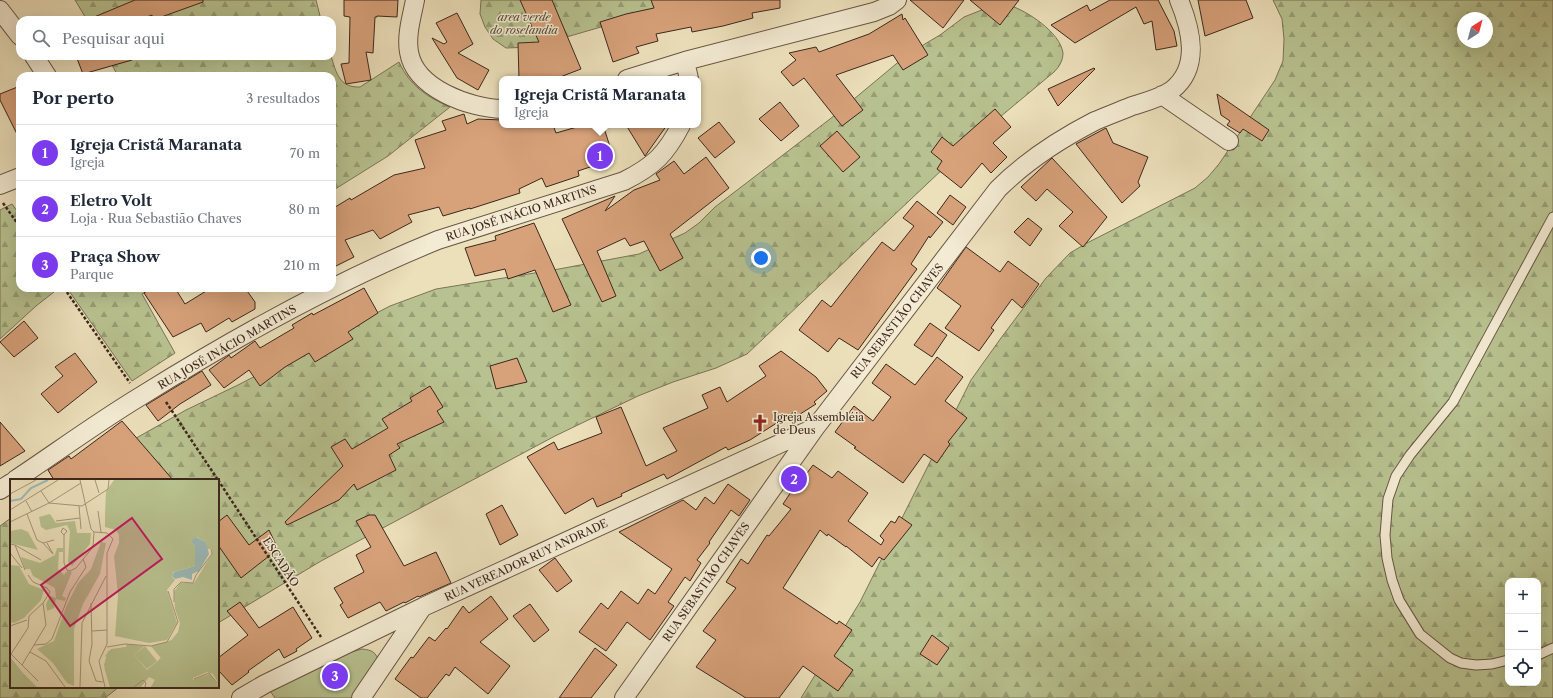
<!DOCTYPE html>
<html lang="pt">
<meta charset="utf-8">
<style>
:root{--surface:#fff;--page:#f6f6f7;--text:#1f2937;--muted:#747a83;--line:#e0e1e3;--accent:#7c3aed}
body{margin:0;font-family:"Libre Caslon Text",serif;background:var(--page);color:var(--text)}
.controls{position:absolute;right:12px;bottom:12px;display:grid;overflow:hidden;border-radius:8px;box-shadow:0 4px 16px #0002}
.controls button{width:36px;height:36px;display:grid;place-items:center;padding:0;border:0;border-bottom:1px solid var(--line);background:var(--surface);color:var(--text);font:20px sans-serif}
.compass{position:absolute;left:1457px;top:12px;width:36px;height:36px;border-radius:50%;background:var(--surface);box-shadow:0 4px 16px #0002;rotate:36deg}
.you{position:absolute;left:761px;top:258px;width:14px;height:14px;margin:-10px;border:3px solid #fff;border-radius:50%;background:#1a73e8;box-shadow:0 0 0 6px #1a73e833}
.badge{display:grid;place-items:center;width:26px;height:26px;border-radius:50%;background:var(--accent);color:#fff;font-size:13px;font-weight:700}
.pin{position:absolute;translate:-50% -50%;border:2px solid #fff;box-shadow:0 1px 4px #0006}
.popup{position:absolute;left:499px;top:76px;width:202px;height:52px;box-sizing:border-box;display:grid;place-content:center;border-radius:8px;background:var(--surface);filter:drop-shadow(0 1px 3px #0005);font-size:13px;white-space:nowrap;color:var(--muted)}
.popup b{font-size:15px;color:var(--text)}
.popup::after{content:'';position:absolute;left:50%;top:100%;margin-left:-8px;border:8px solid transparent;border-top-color:var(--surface)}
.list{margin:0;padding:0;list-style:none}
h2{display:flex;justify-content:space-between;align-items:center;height:52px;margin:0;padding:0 16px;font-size:17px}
h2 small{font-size:13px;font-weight:400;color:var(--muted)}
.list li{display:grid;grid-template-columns:26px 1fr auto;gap:12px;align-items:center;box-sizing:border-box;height:56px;padding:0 16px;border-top:1px solid var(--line)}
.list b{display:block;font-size:15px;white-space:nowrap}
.list p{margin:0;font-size:13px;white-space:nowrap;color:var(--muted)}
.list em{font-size:13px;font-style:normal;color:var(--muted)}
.icon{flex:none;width:22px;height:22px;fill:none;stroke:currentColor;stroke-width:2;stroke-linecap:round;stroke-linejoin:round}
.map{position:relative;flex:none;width:1553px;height:698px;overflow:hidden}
.search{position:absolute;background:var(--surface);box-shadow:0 4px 16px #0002;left:16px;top:16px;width:320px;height:44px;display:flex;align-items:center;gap:10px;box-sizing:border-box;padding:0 14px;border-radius:12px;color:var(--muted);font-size:15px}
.panel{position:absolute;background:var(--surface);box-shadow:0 4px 16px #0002;left:16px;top:72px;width:320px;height:220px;border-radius:12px}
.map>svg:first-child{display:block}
.forest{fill:url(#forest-firs);stroke:#7a7456;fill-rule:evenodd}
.park{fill:#b8c290;stroke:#7a7456}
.building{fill:#d7a17a;stroke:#3d271d}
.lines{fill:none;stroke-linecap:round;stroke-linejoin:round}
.service-casing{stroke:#695544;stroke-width:11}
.minor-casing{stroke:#695544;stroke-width:20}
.path{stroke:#3d271d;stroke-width:2.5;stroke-dasharray:3 2;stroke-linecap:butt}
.service{stroke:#f3ebd3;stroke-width:9}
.minor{stroke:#f3ebd3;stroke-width:18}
.labels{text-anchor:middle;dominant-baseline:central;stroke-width:3;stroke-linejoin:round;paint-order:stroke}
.park-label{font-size:11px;font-style:italic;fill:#5c4e3a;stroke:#f3ebd3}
.street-label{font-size:11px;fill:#3d271d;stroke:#f3ebd3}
.poi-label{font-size:11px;fill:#3d271d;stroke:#f3ebd3;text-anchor:start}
.inset-river{fill:none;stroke:#9cbbba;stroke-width:2}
.inset-road{fill:none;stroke:#a6967c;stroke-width:1}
.view{fill:#c2185b;fill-opacity:0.15;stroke:#c2185b;stroke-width:2}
.inset-edge{fill:none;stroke:#3d271d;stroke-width:2}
</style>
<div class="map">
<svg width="1553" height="698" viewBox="0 0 1553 698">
<defs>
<pattern id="forest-firs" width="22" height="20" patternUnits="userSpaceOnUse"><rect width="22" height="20" fill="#b8c290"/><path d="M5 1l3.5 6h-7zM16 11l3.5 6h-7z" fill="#979e75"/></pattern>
</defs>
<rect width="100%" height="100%" fill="#ece0bb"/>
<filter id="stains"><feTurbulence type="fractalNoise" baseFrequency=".005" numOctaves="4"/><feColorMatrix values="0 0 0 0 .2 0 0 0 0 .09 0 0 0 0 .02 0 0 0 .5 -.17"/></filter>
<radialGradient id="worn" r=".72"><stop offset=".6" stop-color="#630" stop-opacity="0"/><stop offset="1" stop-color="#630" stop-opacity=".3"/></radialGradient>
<path class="forest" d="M75 0H316L321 20H87Z
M481 0H694L532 47 506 48 493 39 485 27 480 14Z
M1273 0H1553V698H801L860 602 971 380 1001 338 1046 278 1070 253 1087 243 1195 188 1208 177 1219 164 1275 80 1283 61 1284 39 1282 19ZM1463 18H1487V42H1463ZM1508 581H1538V683H1508Z
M1009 5C1027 11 1060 32 1063 53 1063 61 1059 67 1054 72L982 132 747 354 716 368 673 382 638 396 555 436 321 561 218 623V480H65L99 459 186 410 240 384 390 306 436 289 559 269 639 254 685 233 699 223 715 207 830 119 908 54 940 35 964 17 992 6Z
M107 56H331C336 72 339 88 360 87L399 62C410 86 427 97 450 107L388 156 332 191V76H118Z
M12 204 20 215V288H59L36 306 0 339V210Z
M67 288H154L142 294 175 353 132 381Z
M11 518V687H119L105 698H0V526Z"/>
<path class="park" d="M362 649C372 650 376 652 379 662L357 698H275L270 691 348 653Z"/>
<path class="building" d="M135 0H203V2L153 20 152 15 139 20H87Z
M344 0H398L397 17 377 16V17H375L373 53 366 52 371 80 346 84 341 64 349 63 350 17 344 16Z
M520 0H552L581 69 555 79H519L518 43 539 42Z
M651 0H780V8L752 13 753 18 723 26 692 32 691 27 656 34 658 41 636 47 639 53 613 62 600 22 626 14 654 8Z
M910 0H964L943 28Z
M970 0H1019L1000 25Z
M1110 0H1158L1174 31 1177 46 1156 50 1152 21 1144 24 1136 7 1075 43 1051 25 1087 5 1090 11Z
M1198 0H1246L1253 18 1205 36Z
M457 13 473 44 458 53 489 70 478 90 457 78 432 38 444 44 447 42 436 23Z
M902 14 903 20 905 18 928 55 903 70 893 55 836 75 863 110 842 126 804 78 793 86 781 72 796 60 789 53 816 47 819 52 869 34Z
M76 56H131L132 60 83 74Z
M1094 68 1095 69 1058 106 1048 89Z
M20 86V140L0 100V94Z
M1217 94 1269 130 1262 141 1243 129 1240 133 1227 125 1230 121 1221 115Z
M780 102 799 126 781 141 759 119Z
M995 109 1011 127 993 143 1007 157 991 173 982 163 961 188 937 169 942 161 931 152 942 137 953 146Z
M464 114 467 124 478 119 502 120V125H553L556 133 584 125H603L614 159 578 171 579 176 546 187 542 178 519 189 520 193 470 209V208L443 216 439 207 408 215 412 222 380 239 373 230 345 240 354 257 332 268V209L350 198 351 200 394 175 425 168 415 140 446 130 442 121Z
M719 122 735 142 715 158 698 138Z
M626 125H667L645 156Z
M1106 128 1113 143 1148 157 1138 182 1140 186 1122 203 1076 144Z
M837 131 860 157 843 172 820 146Z
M706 157 729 188 670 234 683 258 660 271 644 241 630 246 625 238 597 251 616 296 602 302 562 219 615 196 605 211 634 190 660 180 656 174 674 161 684 174Z
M1052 158 1107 217 1083 247 1059 226 1073 212 1047 189 1036 201 1021 187Z
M950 195 966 207 953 225 937 213Z
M917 201 943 222 930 238 929 236 911 264 917 269 858 350 839 338 828 352 799 330 822 300 831 307 882 242 894 251 914 226 903 218Z
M1028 218 1042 229 1030 246 1014 232Z
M534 223 571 305 553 312 535 270 508 279 505 269 475 276 465 248 496 240 495 236Z
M966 247 1000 272 1008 261 1039 284 1022 308 1012 299 991 328 994 330 979 351 945 328 961 306 937 288Z
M152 288H175L185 304 211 288H245L255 302V309L232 322 229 318 206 332 201 323 173 337 144 293Z
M364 288 378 313 348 332 353 339 315 362 309 353 285 367 260 386 249 370 224 388 209 370 228 356 229 355 231 358 255 341 260 348 294 328 292 325 312 313 313 315Z
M24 321 38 338 14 357 0 342Z
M930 323 947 335 932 357 914 345Z
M781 351 816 377 827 391 814 402 816 404 797 416 794 412 750 440 728 450 726 447 667 479 664 474 621 494 622 496 597 507 593 498 565 514 527 457 554 442 558 450 602 433 596 417 621 407 646 466 677 451 663 428 708 408 702 395 720 387 727 402 766 376 759 366Z
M75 353 97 382 58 413 41 394 63 376 55 367Z
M937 357 963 377 945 401 967 418 948 442 950 444 937 463 924 454 903 483 854 448 856 447 835 432 854 406 873 421 891 397 872 383 886 364 915 385Z
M517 358 527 382 496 389 490 366Z
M202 371 211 385 180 404 158 421 146 405Z
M430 386 443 407 437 411 444 422 397 444 400 448 389 455 396 470 357 490 354 484 339 500 287 525 285 522 343 466 331 447 345 439 352 449 388 428 382 419 412 401 410 398Z
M122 421 173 480H54L48 470 69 456 71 459Z
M0 422 25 451 0 466Z
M813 465 832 478 838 471 868 493 848 521 881 545 884 540 880 536 891 521 895 523 899 516 912 525 884 560 879 557 872 567 846 546V547L828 534 827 536 820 530 783 588 837 624 839 621 852 630 834 656 853 670 838 691 803 666 779 698H746L696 667 716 640 703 631 736 588 726 582 741 559 748 564 767 535 769 536 791 509 783 504 795 486 796 488Z
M728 484 750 500 739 516 731 510 709 542 710 543 697 560 701 563 690 581 685 577 668 602 674 606 650 640 627 622 606 651 579 632 601 603 608 609 621 591 638 604 648 589 655 594 672 569 619 532 683 500 696 510 705 497 714 504Z
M502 505 518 535 500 545 486 514Z
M227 515 249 545 269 530 278 549 241 578 218 545V522Z
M369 515H375L404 566 436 552 451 583 419 597 418 596 405 603 404 602 386 611 380 602 348 618 340 605 343 603 334 588 364 572 356 555 371 547 356 521Z
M555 558 572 581 557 592 539 570Z
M491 596 508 619 480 642 510 666 488 694 455 667 449 676 446 674 427 698H421L395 679 411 657 413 658 429 637 435 641 446 628 447 629 463 606 469 613Z
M240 602 259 628 293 607 312 638 296 649 297 651 284 658 279 649 248 671 249 672 232 685 218 670V658L248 635 227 611Z
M530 604 549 630 534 642 513 616Z
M932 635 949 648 937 665 920 654Z
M595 648 617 665 591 698H559Z"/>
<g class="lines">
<g class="service-casing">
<path id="service" d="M1538 655 1553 648
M1508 660 1492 664 1476 665 1461 663 1450 658 1420 634 1399 600 1392 580 1387 558 1385 535 1388 499 1396 476 1410 455 1453 402 1553 217"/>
</g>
<g class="minor-casing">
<path id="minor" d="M415 0C412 16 406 35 409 52 415 89 470 108 502 109
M0 10 20 36
M34 56 47 76
M685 61 689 79
M627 79 685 61 874 12 889 6 897 0
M1162 95 1229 141
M0 185 20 177
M15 480C57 452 98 422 141 396 236 337 334 282 438 240L624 181C654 166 666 154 681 125
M0 490 11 483
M241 698 265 684 423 607 814 428
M361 698 422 608
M624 698 815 428 998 189C1026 161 1060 139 1095 121 1107 116 1120 111 1132 106 1145 102 1161 98 1172 90 1201 67 1191 29 1179 0"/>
</g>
<path class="path" d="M3 203 20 227
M64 288 130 383
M166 402 218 480
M218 480 321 637"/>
<use href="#service" class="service"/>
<use href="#minor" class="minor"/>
</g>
<defs>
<g id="church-bare" transform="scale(1.38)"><path d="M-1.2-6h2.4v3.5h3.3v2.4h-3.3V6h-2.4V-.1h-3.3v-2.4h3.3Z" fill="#8f2418" stroke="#f3ebd3" stroke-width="2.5" paint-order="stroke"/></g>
</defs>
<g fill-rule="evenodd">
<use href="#church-bare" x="760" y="423"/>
</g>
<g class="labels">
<g class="park-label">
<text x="524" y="17">area verde<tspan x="524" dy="13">do roselandia</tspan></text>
</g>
<g class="street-label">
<text transform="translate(521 213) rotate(-18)">RUA JOSÉ INÁCIO MARTINS</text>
<text transform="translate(897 321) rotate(-52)">RUA SEBASTIÃO CHAVES</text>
<text transform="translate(227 347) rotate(-30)">RUA JOSÉ INÁCIO MARTINS</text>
<text transform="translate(526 560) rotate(-25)">RUA VEREADOR RUY ANDRADE</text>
<text transform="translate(281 562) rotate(57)">ESCADÃO</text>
<text transform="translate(706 582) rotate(-55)">RUA SEBASTIÃO CHAVES</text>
</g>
<g class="poi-label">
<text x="773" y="417">Igreja Assembléia<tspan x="773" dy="13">de Deus</tspan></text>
</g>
</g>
<g transform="translate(10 479)">
<rect width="209" height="209" fill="#ece0bb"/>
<path d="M162 161 168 208H141L145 201 139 198 131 208H100L94 186 98 172 116 168 117 165 134 167 124 176 137 191 151 179 141 167ZM200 195 209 208H182V201Z" fill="#b8c290"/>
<path d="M104 1H209V205L203 195 197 193 183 199 182 208H141L145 201 153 203 164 196 162 189 153 191 156 186 148 183 151 179 141 167 159 164 168 153 170 144 165 130 164 113 170 104H184L202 75V70H197L196 63 187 58 181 62 185 68V87L163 93 162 98 165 101 157 111 167 144 157 161 139 164 105 157 108 116 104 77 109 64V56L106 51 95 48V36L96 12ZM40 35 46 44 65 42 67 54H81L80 65 62 87 58 83 60 52 57 46 36 51 31 48 29 38ZM11 50 18 53 28 71 0 64V52ZM91 63 96 64 90 95 73 125 64 150V207L57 204 43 184 27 170 44 162 56 128 68 104 81 90ZM47 69H53V73H49L48 90 54 96 57 92 62 93 52 117 56 119 55 122 46 120 44 129 37 132 36 125 40 117 46 119 45 109 23 97 20 90H15L11 78 30 84 45 76ZM0 86 9 87 19 105 34 111 31 121 14 139 4 144 0 143ZM116 168 115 179 101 182 95 177 101 170ZM0 178 13 194 27 208H0ZM94 188 102 201 112 198 119 200 112 203 115 208 112 206 100 208Z" fill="#b8c290"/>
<path d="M135 167 147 182 137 190 124 176Z" fill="#b8c290"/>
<path d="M186 58 196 63 199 75 189 92 182 95V101L173 98 165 100 162 97 164 93 185 87V68L181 62Z" fill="#9cbbba"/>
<path class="inset-river" d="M0 22 11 20 21 9 38 1"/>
<path class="inset-road" d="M70 1 81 50 84 53M85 1 89 14M31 12 39 24 72 27 98 10 99 1M0 15 26 1M16 22 22 33M69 27 71 50M0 31 48 1M88 32 91 53M17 35 27 61 33 64 44 61M46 42 70 39M0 43 39 24 71 4M84 53 97 54 103 60 97 74V165L89 182 95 208M54 56 51 53 53 49 57 52 54 56V84L57 91 60 92 66 89 83 68 84 53M33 64 43 75M37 64 43 75M0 65 5 66 15 91M5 66 31 81M0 74 12 89M164 123V110L171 103 183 104 186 96 202 75 201 70M81 124 82 165 79 182 86 202 93 203M0 147 17 141M82 152 97 151M24 166 36 165 42 160 60 113 76 88 73 80M97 168 115 165 141 167 157 163 168 143 158 112M20 173 36 182 55 208M0 174 28 202M1 175 18 149 19 137 33 124 40 113 37 109 23 103 18 96M12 186 36 146 33 124M184 200 199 194 209 206M70 208 72 144 96 97M124 208 133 201 136 204 135 208"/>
<path class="view" d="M122 39 152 80 60 147 31 106Z"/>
<rect width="209" height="209" class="inset-edge"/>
</g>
<rect width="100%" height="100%" filter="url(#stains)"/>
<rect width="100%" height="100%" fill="url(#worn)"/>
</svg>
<div class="controls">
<button>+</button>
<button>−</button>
<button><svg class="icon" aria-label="locate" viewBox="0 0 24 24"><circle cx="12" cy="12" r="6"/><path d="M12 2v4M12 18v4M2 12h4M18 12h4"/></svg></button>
</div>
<svg class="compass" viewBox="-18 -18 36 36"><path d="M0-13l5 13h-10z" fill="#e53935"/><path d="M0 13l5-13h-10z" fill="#747a83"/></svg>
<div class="you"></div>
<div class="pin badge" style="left:600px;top:156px">1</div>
<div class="popup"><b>Igreja Cristã Maranata</b>Igreja</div>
<div class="pin badge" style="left:794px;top:479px">2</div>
<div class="pin badge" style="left:335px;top:676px">3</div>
<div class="search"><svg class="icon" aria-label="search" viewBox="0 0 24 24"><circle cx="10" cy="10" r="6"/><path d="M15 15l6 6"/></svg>Pesquisar aqui</div>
<section class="panel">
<h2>Por perto<small>3 resultados</small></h2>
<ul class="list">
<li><span class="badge">1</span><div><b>Igreja Cristã Maranata</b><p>Igreja</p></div><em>70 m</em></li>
<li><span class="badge">2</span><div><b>Eletro Volt</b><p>Loja · Rua Sebastião Chaves</p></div><em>80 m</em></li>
<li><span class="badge">3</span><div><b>Praça Show</b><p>Parque</p></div><em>210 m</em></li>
</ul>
</section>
</div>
